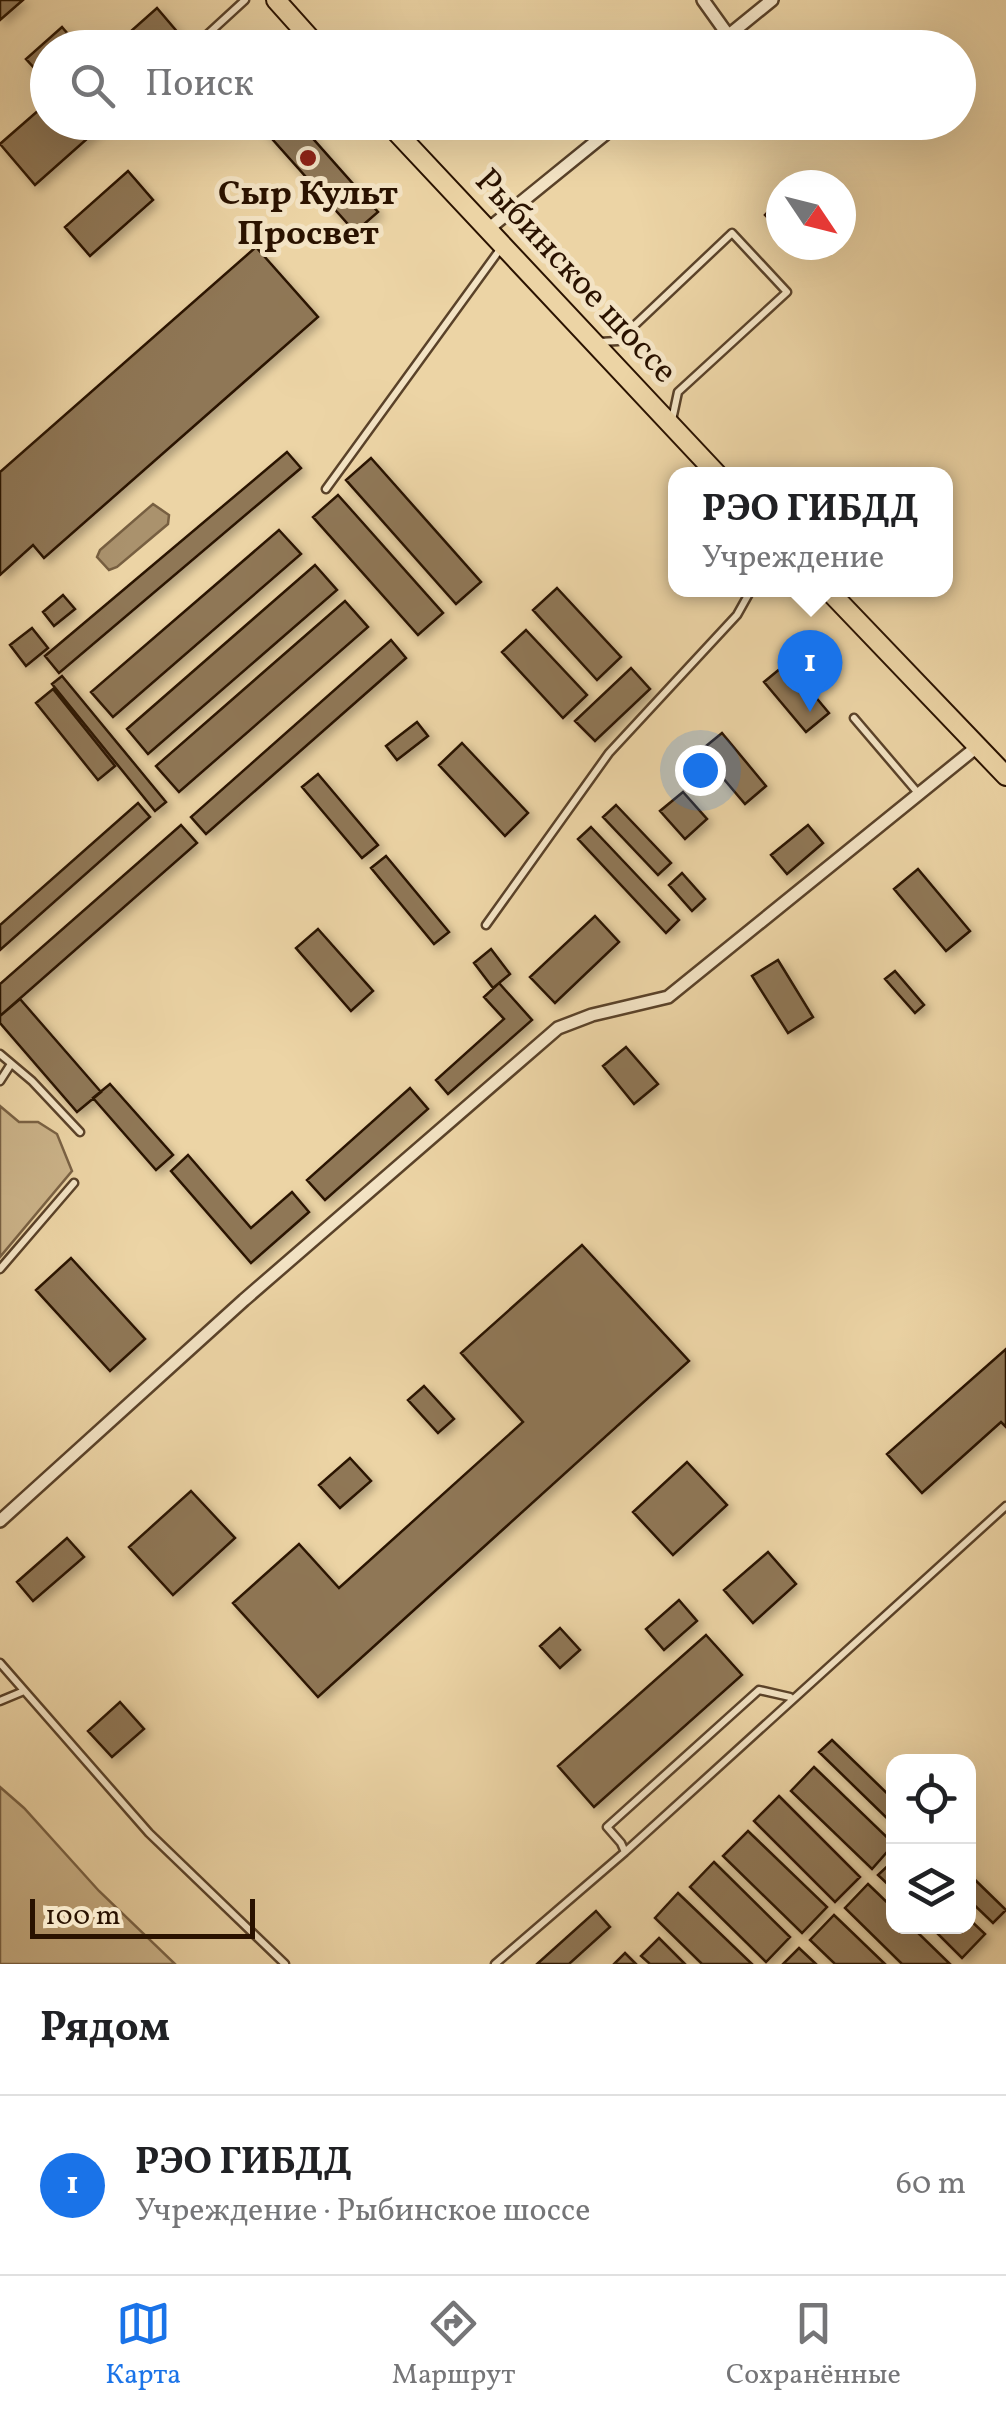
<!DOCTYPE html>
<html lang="ru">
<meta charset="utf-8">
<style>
:root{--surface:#fff;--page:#f2f2f2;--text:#202124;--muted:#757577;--line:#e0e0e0;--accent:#1a73e8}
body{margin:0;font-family:Vollkorn,serif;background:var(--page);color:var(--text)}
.controls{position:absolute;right:30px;bottom:30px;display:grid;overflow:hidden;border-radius:20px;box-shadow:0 10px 40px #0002}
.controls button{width:90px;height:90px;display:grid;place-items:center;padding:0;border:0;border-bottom:2px solid var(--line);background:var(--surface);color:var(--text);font:50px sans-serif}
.compass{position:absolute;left:766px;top:170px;width:90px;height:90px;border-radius:50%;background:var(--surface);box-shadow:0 10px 40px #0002;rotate:125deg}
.scale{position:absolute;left:30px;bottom:25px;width:225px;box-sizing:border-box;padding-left:10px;border:5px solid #2a1200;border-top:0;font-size:28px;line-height:35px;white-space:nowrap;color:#2a1200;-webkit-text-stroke:8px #f3e3c4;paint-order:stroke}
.you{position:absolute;left:700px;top:770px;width:35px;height:35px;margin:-25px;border:8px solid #fff;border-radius:50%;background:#1a73e8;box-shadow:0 0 0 15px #1a73e833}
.badge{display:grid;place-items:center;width:65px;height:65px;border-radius:50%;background:var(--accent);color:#fff;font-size:32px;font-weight:700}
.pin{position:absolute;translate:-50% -82px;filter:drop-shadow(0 2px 5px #0008)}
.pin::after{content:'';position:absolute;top:52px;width:35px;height:30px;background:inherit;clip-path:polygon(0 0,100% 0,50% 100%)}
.popup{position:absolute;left:668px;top:467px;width:285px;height:130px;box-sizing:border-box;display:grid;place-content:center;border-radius:20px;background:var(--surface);filter:drop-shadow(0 2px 8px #0005);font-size:32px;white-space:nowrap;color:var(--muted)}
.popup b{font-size:38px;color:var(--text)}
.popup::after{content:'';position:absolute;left:50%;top:100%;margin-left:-20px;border:20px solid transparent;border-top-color:var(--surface)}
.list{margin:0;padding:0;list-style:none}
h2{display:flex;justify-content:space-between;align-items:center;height:130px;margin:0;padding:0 40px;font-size:42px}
h2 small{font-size:32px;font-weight:400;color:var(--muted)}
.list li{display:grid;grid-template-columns:65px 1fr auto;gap:30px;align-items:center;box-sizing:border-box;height:180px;padding:0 40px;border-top:2px solid var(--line)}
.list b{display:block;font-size:38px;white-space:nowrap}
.list p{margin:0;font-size:32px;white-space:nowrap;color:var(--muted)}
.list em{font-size:32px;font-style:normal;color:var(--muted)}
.icon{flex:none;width:55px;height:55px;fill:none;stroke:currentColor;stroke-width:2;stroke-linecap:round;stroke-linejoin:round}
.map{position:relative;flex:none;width:1006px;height:1964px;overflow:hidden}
.search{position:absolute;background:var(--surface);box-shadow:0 10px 40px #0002;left:30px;right:30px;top:30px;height:110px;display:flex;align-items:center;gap:25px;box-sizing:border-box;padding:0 35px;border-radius:55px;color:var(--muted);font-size:38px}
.sheet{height:310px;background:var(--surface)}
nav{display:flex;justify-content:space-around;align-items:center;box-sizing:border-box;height:140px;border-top:2px solid var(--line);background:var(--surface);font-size:28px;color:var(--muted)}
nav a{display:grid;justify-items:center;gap:5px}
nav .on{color:var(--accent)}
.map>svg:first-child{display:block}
.green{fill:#cbb389;stroke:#7a6244;stroke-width:2.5}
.water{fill:#aa926d;stroke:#775f41;stroke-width:2.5}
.building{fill:#8f7756;stroke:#2a1200;stroke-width:2.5;filter:url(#shadow)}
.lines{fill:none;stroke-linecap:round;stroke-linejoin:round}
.lane-casing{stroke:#5a4229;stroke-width:11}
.street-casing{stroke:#5a4229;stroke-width:16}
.primary-casing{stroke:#2a1200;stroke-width:22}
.lane{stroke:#f3e3c4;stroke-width:6}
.street{stroke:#f3e3c4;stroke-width:11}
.primary{stroke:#ecd4a5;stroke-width:18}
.poi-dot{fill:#8f2418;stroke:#f3e3c4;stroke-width:4}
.labels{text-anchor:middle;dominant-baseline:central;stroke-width:10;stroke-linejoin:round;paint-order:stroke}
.poi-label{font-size:35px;font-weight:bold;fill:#2a1200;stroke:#f3e3c4}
.street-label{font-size:35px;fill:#2a1200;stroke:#f3e3c4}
</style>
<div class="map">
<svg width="1006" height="1964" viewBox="0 0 1006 1964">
<defs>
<filter id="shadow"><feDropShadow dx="4.5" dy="4.5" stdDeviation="5" flood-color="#0004"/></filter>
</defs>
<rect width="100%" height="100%" fill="#ecd4a5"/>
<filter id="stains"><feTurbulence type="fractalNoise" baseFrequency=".002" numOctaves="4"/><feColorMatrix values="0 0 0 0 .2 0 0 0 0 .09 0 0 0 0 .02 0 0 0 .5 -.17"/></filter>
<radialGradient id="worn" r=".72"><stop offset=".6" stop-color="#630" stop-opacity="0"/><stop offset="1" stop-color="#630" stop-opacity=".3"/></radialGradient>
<path class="green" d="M0 1106 19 1122H38L57 1134 72 1171 0 1257Z
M0 1787 24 1808 99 1891 175 1964H0Z"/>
<path class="water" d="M153 504 169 515 168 524 117 567 109 570 97 557 100 550Z"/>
<path class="building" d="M0 0H23L0 20Z
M157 8 191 48H112Z
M62 27 80 48H48V83L26 59Z
M758 35 770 48H745Z
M48 102V122H106L35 185 0 144Z
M257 122H309L313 128 308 133 378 212 355 232Z
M128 171 153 200 90 256 65 227Z
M781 198V231L765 215Z
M256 247 318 317 44 558 33 545 0 575V472Z
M287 452 301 468 59 673 45 656Z
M371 458 481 582 456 604 346 480Z
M338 495 443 613 418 635 313 517Z
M279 530 301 554 113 717 91 692Z
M315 565 337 590 148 754 127 729Z
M557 588 621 657 597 680 533 610Z
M63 595 75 609 54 626 43 612Z
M345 601 368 627 179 792 156 766Z
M32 628 48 648 26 666 10 645Z
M526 630 587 695 563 718 502 652Z
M391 640 406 658 206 834 191 817Z
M787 663 829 713 806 732 764 682Z
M631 668 650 689 595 741 575 721Z
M62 676 166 802 155 811 52 684Z
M53 689 115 766 98 780 36 703Z
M417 722 428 736 397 760 386 746Z
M722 733 766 786 745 804 700 751Z
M462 743 528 813 505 836 439 765Z
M318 774 378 845 362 858 302 787Z
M683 792 707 819 685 839 660 811Z
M138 803 150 817 0 950V925Z
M616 805 671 863 658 875 603 817Z
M181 825 197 843 0 1016V984Z
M808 825 823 843 787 874 771 855Z
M591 827 679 920 666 933 578 839Z
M386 856 449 932 434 944 371 868Z
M918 869 970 931 946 951 894 889Z
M682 873 705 899 692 911 669 885Z
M595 916 619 942 555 1003 530 977Z
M318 929 373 991 351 1011 296 948Z
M491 949 510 974 493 988 474 963Z
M778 960 813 1017 788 1033 752 976Z
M895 971 924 1005 915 1013 885 979Z
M499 983 532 1020 448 1094 436 1080 504 1019 484 997Z
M20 999 101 1092 77 1112 0 1023V1016Z
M626 1047 658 1084 634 1104 603 1066Z
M110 1084 173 1155 156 1170 93 1098Z
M410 1088 428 1109 325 1200 307 1180Z
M188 1155 251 1228 292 1192 309 1212 251 1263 171 1171Z
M582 1245 689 1361 318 1697 233 1603 299 1544 339 1588 523 1422 461 1353Z
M71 1258 145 1339 110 1371 36 1290Z
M1006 1349V1427L1001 1422 922 1493 887 1454Z
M424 1386 454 1419 438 1433 408 1400Z
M350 1458 371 1481 340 1508 319 1485Z
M687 1462 727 1505 673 1555 633 1512Z
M191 1491 235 1538 173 1595 129 1547Z
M67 1538 84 1557 33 1601 17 1582Z
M768 1552 796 1584 753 1623 724 1590Z
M679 1600 697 1621 664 1650 646 1629Z
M560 1628 580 1650 560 1668 540 1646Z
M706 1635 742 1675 594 1807 558 1766Z
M120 1702 144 1729 112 1757 88 1731Z
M832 1740 894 1800V1825L819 1752Z
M814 1767 894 1844 872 1869 791 1791Z
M779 1796 860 1877 835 1902 754 1821Z
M748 1831 827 1907 802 1933 723 1856Z
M894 1860V1890L878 1875Z
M714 1862 790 1937 766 1962 690 1887Z
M968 1873 1006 1910 993 1923 968 1899Z
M868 1884 894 1909V1926H911L950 1964H902L845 1908Z
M678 1893 752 1964H702L655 1918Z
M596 1911 610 1927 569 1964H537Z
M834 1915 885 1964H835L810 1940Z
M968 1918 985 1934 962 1958 930 1926H968Z
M659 1938 685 1964H650L641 1956Z
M799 1948 816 1964H783Z
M625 1953 636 1964H614Z"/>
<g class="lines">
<g class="lane-casing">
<path id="lane" d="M196 45 245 0
M599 342 618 341 732 233 787 292 678 392 672 420
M326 489 501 248
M854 718 918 793
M486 925 609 753 737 615 751 590
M0 1054 32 1081 80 1132
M0 1081 11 1064
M0 1269 74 1183
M0 1663 149 1833 285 1964
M0 1701 24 1691
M625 1852 621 1843 607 1827 759 1690 790 1697
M495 1964 625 1852 1006 1506"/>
</g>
<g class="street-casing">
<path id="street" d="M703 0 728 35
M713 48 772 0
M487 230 620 122
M0 1521 244 1300 558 1028 592 1015 668 997 978 746"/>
</g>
<g class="primary-casing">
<path id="primary" d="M276 0 319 48
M387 122 717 474
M828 590 1006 776"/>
</g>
<use href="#lane" class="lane"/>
<use href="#street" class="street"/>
<use href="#primary" class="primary"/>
</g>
<circle class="poi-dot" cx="308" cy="158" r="10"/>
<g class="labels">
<g class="poi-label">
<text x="308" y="195">Сыр Культ<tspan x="308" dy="40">Просвет</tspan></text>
</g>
<g class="street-label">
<text transform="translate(575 277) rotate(47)">Рыбинское шоссе</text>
</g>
</g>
<rect width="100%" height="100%" filter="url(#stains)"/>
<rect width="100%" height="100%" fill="url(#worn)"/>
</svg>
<div class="controls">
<button><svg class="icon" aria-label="locate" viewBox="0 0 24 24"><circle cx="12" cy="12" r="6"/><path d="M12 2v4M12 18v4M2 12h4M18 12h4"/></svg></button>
<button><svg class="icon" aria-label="layers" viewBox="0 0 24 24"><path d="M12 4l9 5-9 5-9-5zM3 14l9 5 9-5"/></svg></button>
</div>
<svg class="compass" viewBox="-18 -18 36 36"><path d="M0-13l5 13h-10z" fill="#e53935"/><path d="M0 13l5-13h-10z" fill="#757577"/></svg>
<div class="scale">100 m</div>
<div class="you"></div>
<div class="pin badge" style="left:810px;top:712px">1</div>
<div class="popup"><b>РЭО ГИБДД</b>Учреждение</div>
<div class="search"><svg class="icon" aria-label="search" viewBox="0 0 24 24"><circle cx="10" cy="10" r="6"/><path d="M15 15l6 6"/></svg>Поиск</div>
</div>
<section class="sheet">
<h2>Рядом<small></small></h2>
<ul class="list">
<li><span class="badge">1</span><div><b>РЭО ГИБДД</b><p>Учреждение · Рыбинское шоссе</p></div><em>60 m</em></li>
</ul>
</section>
<nav>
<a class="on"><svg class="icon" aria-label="map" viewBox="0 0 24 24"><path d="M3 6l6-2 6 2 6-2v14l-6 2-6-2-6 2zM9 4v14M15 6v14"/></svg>Карта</a>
<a><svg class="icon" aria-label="directions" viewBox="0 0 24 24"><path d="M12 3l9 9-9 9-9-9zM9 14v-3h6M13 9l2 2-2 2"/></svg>Маршрут</a>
<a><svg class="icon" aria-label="saved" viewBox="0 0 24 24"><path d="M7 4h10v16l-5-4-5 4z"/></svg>Сохранённые</a>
</nav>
